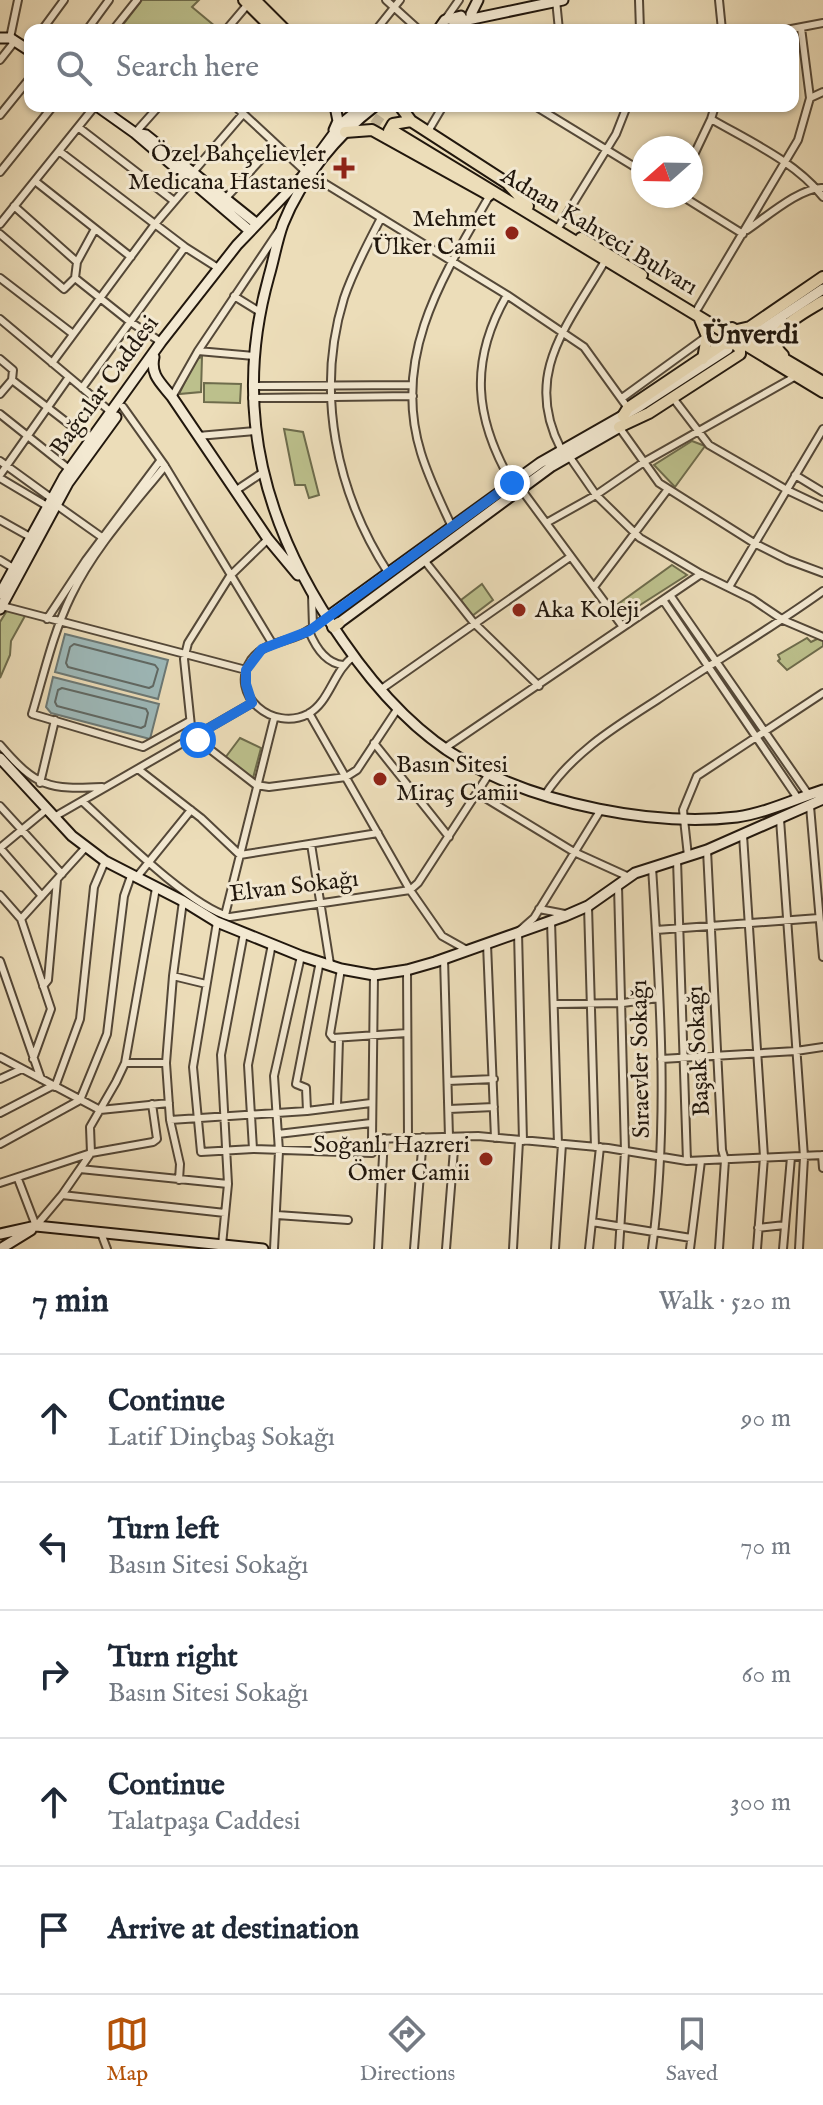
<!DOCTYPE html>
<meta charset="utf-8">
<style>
:root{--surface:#fff;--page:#f2f2f3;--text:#1f2937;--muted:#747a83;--line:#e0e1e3;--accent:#b45309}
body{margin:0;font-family:"IM FELL English",serif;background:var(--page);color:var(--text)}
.compass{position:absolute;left:631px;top:136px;width:72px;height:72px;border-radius:50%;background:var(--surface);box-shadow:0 2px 6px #0004;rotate:250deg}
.stop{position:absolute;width:24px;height:24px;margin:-18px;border:6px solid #1a73e8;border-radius:50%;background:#fff}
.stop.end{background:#1a73e8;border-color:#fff;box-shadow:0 2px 8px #0008}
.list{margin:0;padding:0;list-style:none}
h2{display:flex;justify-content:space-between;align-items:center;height:104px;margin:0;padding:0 32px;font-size:34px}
h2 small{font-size:26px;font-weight:400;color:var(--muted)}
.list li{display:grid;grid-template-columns:52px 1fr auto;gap:24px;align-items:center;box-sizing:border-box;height:128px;padding:0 32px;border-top:2px solid var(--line)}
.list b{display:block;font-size:30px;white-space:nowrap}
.list p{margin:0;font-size:26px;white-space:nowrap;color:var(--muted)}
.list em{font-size:26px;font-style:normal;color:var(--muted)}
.icon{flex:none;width:44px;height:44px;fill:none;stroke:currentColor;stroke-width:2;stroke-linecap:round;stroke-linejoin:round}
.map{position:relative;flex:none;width:823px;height:1249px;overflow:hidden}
.search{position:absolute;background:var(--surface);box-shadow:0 2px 6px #0004;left:24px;right:24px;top:24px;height:88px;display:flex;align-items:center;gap:20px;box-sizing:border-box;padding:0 28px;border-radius:16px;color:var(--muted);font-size:30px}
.sheet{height:744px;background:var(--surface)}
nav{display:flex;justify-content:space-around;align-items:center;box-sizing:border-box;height:112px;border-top:2px solid var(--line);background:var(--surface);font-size:22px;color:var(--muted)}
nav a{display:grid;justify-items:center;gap:4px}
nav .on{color:var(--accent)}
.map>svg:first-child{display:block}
.green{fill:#bcc08c;stroke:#6e6c4c;stroke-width:2}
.water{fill:#9db9ba;stroke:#6b7875;stroke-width:2}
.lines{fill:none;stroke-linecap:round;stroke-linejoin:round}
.shore{stroke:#5f6864;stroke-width:2}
.primary-tunnel{stroke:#c3b597;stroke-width:10;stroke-dasharray:10 5;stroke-linecap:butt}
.street-casing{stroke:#544838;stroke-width:10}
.secondary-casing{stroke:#21170d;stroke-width:13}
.primary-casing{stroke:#21170d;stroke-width:14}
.street{stroke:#f3e9d2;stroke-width:6}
.secondary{stroke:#f3e9d2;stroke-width:9}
.primary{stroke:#ecddb9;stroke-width:10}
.route{stroke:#1a73e8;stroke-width:10}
.poi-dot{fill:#8f2418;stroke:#f3e9d2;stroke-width:3}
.labels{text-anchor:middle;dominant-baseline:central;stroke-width:6;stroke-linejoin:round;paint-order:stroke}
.poi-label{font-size:24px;fill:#21170d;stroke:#f3e9d2;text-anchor:end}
.street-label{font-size:24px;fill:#21170d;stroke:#f3e9d2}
.quarter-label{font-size:28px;font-weight:bold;fill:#21170d;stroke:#f3e9d2}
</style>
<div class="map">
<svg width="823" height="1249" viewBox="0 0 823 1249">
<rect width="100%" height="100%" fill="#ecddb9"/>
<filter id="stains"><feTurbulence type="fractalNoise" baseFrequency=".0025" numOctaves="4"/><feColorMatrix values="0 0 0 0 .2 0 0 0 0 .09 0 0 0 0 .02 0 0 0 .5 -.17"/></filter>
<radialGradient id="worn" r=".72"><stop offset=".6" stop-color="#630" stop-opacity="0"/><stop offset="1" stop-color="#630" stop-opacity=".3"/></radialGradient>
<path class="green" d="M142 0H199L192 7 216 27 214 30H119Z
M202 357 201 392 179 394 196 359Z
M204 383 241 384 240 403 204 402Z
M284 429 303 432 319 495 309 498 305 485H295Z
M692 441 705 446 675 487 654 465Z
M672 565 687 575 626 614 618 604Z
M482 584 493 600 472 616 461 600Z
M8 609 26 614 11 641 10 655 0 678V622Z
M807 638 811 642 819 638 823 639V646L787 670 778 661 780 659 778 655Z
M240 738 261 748 253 778 225 758Z"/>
<path class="water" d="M65 634 168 660 158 699 55 672Z
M53 677 159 704 150 739 51 713 46 707Z"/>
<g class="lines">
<path class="shore" d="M74 644 155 665 158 669 153 686 149 688 68 667 66 663 70 647Z
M62 688 146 709 148 713 145 726 141 728 57 706 55 702 58 690Z"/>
<path class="primary-tunnel" d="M361 109 394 132"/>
<g class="street-casing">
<path id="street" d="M386 0 419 30
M556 0 559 30
M639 0 640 30
M719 0 722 30
M445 20 459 0
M42 30 64 0
M87 30 109 0
M113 30 137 0
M226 30 248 4
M376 30 400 0
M786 30 823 23
M10 38 18 0
M0 60 15 41
M810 98 823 92
M235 106 306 172
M535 106 643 172
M0 115 30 78
M711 119C749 141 796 162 823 197
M78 127 174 201
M135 133 159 106
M427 133 443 106
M59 151 185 247 218 268
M691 161 711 119 715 106
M194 171 243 114
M0 172 53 106
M311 175 507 295 584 347 628 408
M35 181 131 257
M682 196 743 234
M226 198 275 144
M380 220C367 245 353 271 344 298 315 392 336 493 389 574
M0 224 95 106
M560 225 616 134 627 106
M747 230C765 218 802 186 823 188
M0 234 64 289 75 278 77 262 14 206
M77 262 95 229
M0 278 73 334
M75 278 129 321 161 342
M507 295C469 361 474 418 512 483
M234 296 260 312
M698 308 798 140 810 98 801 28
M0 319 111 412
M198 351 254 356
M0 359 13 370 12 380 0 394
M52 363 155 224 190 183
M12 380 91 441
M253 386 412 385
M82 388 185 247
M172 397 198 351 278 232
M252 398 413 396
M622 398 706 337
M673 398 709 445 787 490 823 507
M123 407 165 466 272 643
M0 414 69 469
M619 427 659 483 754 543 788 560 823 573
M198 436 255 431
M561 449C522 374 568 325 605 261
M569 456 596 495 640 538 701 574 752 599 783 620 823 637
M0 461 51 498
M165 466C132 507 94 548 71 596 53 633 44 674 32 714L143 747 190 721
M0 475 69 377
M795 475 823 492
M0 478 47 506
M521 489 623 627
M235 491 262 473
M55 504 103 538
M0 520 32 538
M548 522 596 495 644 462 796 376
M452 527C441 503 429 479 421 453 391 356 443 276 490 195
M268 539 230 576 188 643 184 659 191 726 198 740 256 785 269 787 346 777 357 770 398 708
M0 560 15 569
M424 560 474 623 539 686
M594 587 668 489
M729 587 823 429
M312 595 313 627
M670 595 808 794
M663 600 797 797
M2 606 246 670
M326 618C317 624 309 631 300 635 282 643 263 643 251 660 228 695 273 732 308 714 330 702 333 671 354 656
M47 619 86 560 160 461
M309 631C315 646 325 663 343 665
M380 690 570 557
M309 713 410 890 442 936 467 950
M374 743 449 837
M0 745C36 787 49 790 102 787
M445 748 701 574
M138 769 201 818 240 855 378 833
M40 783 55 720
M477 793 574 852 629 877
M545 795C572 753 615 727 657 700 712 663 769 630 823 591
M82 801C117 833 188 905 230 917L410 890 418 883 489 774
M0 806 62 874
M810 806 823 957
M54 817 252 703
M780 819 804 1157 799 1249
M743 835 764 1157 757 1249
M311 844 330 964
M707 850 722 1150 725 1160 719 1249
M688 856 683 810 697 776 823 693
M677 860 687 1161 823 1155
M136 878 191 810
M618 886 625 1151 619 1249
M0 895 21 919 51 1009 33 1059
M42 896 0 848 47 809
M588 906 595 1147
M539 909 565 914
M225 915 274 719
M21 919 86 847
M551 921 558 1144
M217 922 193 1067 201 1152 253 1149 372 1153
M656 930 819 918
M487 944 495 1138
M444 958 449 1137
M0 961 41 1079
M341 969 330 1034 333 1038 407 1033
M407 970 408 1137
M374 975 372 1139 478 1136 608 1148 687 1161
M173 976 206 984
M43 986 48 980 57 880
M555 1004 623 1003 658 998
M0 1057 100 1110
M661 1059 796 1051 823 1047
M125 1063H166
M0 1079 22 1069
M448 1081 494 1079
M55 1087 80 1019 94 887 105 861
M337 1106 339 1039
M449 1109 494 1107
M100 1110 169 1103
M307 1111 306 1088 296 1084 320 961
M0 1113 52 1086
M170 1120 307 1111 371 1103
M278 1134 371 1123
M523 1141 518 932 534 918 600 811
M0 1144 80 1100 107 1034 124 896 131 876
M253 1149 248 1065 272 944
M822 1155 823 1168
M80 1169 228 1184
M18 1179 36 1226 62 1195 91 1153 90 1127 116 1082 125 1063 156 888
M179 1180 180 1164 170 1120 166 1063 173 976 183 901
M0 1183 91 1153 153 1142 157 1139 152 1104
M62 1195 225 1213
M277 1215 348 1220
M592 1222 691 1238
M758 1228 785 1225
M101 1233 107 1249
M222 1245 228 1184 221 1055 244 933
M274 1249 279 1151 274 1076 301 956
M378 1249 384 1138
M414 1249 423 1137
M446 1249 455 1137
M513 1249 519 1141
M555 1249 562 1144
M589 1249 600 1147
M652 1249C669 1123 660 994 652 867
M690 1249 701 1161
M783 1249 791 1157"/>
</g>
<g class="secondary-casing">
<path id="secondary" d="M472 18 471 14 478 0
M438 30 445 20 461 16
M449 30 458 22 563 0
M0 38H10L30 51
M97 106 135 133 250 231
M375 106C337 135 301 179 283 224 277 240 274 259 269 276 231 411 265 530 343 641 376 689 417 735 468 763 540 804 655 827 737 817 766 813 795 799 823 790
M334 130 338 121 335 106
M135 133 146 135 257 224
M758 332 823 289
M764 336 784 323
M154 357C150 375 161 383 172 397L268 539 298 575
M0 594 64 477 161 342 237 245 302 177 341 124 363 106
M0 609 68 483 116 417
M326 618 540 463 640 406 728 349
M339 623 552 466 625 424
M0 758 72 836 105 861 183 901 217 922 301 956 341 969 374 975 407 970 435 962 565 916 588 906 635 873 707 850 823 799
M0 1234 36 1226 263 1249
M0 1249 31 1230"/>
</g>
<g class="primary-casing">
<path id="primary" d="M244 0 274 30
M255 0 285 30
M400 106 411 121 507 183 528 206
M345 132 372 130 489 195
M395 132 823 392
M391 138 389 131 393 124 411 121
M581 238 642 275
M700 319 707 336 703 359
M732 328 823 382
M737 330 750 327 823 277
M783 355C758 334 808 311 823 301
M619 427 649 413 740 354V349L735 344H723L628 408 623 416
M333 627 339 623"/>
</g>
<use href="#street" class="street"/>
<use href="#secondary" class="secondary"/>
<use href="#primary" class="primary"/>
</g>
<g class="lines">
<path class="route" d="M198 740 195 736 252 703 246 684V670L262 649 309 631 512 483"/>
</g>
<g class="poi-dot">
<path d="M340 156h8v8h8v8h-8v8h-8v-8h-8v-8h8z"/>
<circle cx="512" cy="233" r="8"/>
<circle cx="519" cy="610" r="8"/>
<circle cx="380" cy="779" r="8"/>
<circle cx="486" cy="1159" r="8"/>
</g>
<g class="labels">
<g class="poi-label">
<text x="326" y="154">Özel Bahçelievler<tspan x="326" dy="28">Medicana Hastanesi</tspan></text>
<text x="496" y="219">Mehmet<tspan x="496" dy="28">Ülker Camii</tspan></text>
<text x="535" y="610" text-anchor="start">Aka Koleji</text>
<text x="396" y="765" text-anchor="start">Basın Sitesi<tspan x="396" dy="28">Miraç Camii</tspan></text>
<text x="470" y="1145">Soğanlı Hazreri<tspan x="470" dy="28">Ömer Camii</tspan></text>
</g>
<g class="street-label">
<text transform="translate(599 232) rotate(31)">Adnan Kahveci Bulvarı</text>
<text transform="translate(105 386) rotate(-54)">Bağcılar Caddesi</text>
<text transform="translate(294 887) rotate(-7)">Elvan Sokağı</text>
<text transform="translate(699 1051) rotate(-93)">Başak Sokağı</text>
<text transform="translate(641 1059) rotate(-91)">Sıraevler Sokağı</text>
</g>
<g class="quarter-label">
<text x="751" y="335">Ünverdi</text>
</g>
</g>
<rect width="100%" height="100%" filter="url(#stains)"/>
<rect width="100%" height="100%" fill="url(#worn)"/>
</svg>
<svg class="compass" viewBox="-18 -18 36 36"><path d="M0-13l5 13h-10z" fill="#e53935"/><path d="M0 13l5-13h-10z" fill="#747a83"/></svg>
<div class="stop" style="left:198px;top:740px"></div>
<div class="stop end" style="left:512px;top:483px"></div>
<div class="search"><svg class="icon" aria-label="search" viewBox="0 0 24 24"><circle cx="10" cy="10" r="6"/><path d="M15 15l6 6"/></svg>Search here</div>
</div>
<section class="sheet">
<h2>7 min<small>Walk · 520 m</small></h2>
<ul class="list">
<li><svg class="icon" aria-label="ahead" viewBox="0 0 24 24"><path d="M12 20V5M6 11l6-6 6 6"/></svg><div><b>Continue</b><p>Latif Dinçbaş Sokağı</p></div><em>90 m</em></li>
<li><svg class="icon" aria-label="left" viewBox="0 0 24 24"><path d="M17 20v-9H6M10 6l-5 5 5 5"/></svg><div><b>Turn left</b><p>Basın Sitesi Sokağı</p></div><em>70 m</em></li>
<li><svg class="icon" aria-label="right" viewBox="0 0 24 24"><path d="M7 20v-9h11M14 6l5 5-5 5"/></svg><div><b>Turn right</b><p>Basın Sitesi Sokağı</p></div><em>60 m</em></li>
<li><svg class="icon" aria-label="ahead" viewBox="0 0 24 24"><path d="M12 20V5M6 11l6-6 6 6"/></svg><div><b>Continue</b><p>Talatpaşa Caddesi</p></div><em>300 m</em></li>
<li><svg class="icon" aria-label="arrive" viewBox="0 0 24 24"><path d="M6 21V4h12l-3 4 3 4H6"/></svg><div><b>Arrive at destination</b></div></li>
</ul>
</section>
<nav>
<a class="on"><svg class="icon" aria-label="map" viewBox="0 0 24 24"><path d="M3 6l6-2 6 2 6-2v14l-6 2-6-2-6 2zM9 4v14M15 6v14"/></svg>Map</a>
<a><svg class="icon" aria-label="directions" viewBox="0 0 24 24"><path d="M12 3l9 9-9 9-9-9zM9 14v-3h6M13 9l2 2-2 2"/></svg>Directions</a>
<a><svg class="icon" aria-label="saved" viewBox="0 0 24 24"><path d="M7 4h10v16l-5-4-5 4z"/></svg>Saved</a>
</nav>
